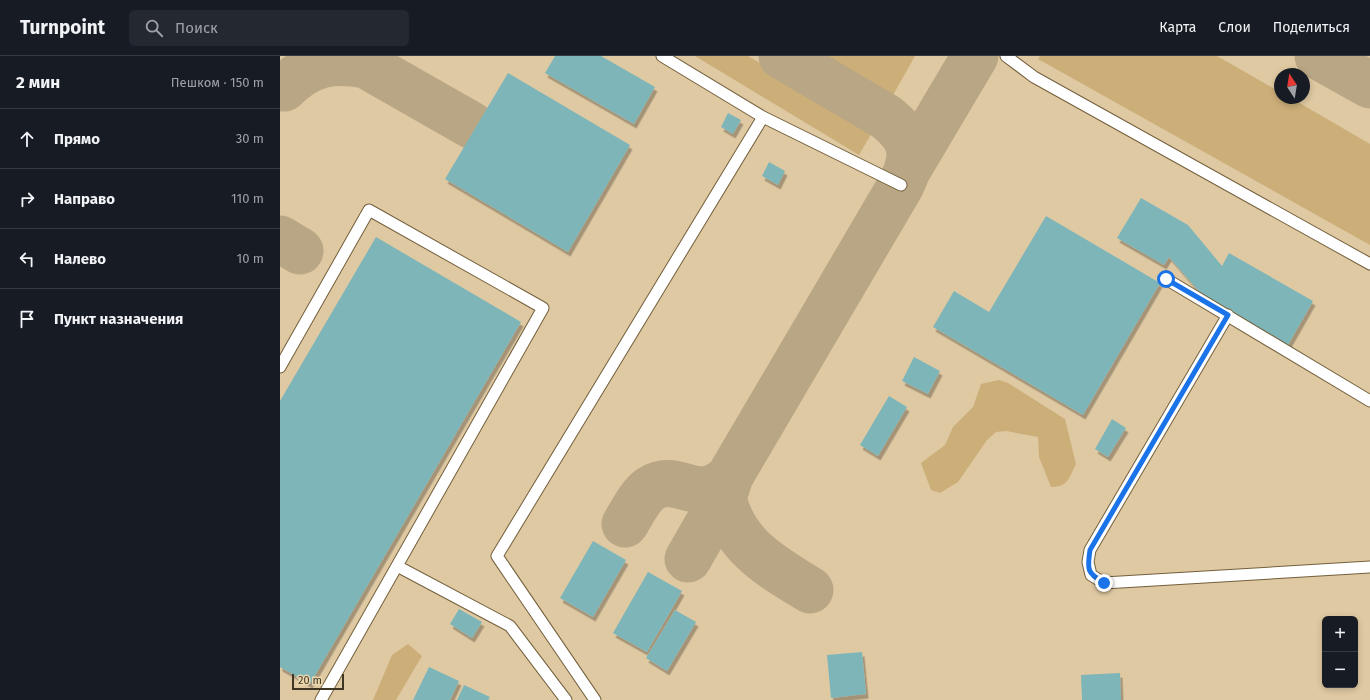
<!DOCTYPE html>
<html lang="ru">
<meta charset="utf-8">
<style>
:root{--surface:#171b24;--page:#242831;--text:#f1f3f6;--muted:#9ea1a6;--line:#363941}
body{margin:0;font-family:"Fira Sans",sans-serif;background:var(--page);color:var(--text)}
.controls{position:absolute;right:12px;bottom:12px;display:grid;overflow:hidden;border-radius:6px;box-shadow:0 2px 6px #0003}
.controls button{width:36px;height:36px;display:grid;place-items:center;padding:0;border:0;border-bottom:1px solid var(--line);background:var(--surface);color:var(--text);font:20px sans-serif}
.compass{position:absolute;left:994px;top:12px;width:36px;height:36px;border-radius:50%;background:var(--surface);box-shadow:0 2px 6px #0003;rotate:348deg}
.scale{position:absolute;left:12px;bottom:10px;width:52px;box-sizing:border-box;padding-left:4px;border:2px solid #3e3525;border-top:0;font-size:11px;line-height:14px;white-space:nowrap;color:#3e3525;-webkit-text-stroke:3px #ecd6ae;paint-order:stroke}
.stop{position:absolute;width:12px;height:12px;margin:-9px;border:3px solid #1a73e8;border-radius:50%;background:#fff}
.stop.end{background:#1a73e8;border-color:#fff;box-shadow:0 1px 4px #0008}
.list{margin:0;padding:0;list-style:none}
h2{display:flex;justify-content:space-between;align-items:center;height:52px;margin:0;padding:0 16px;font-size:17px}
h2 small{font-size:13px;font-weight:400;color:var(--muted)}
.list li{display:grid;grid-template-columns:26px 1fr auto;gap:12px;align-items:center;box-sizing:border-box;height:60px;padding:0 16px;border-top:1px solid var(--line)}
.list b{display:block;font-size:15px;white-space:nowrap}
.list em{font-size:13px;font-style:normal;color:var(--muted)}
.icon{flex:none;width:22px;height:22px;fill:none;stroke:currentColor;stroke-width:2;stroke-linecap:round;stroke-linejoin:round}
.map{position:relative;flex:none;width:1090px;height:644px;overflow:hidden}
header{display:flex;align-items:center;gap:24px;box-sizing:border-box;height:56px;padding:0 20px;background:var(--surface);border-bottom:1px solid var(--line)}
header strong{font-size:19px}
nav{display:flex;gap:22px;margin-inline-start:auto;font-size:14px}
.search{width:280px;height:36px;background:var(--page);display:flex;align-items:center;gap:10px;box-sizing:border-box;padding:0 14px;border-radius:6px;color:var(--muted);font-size:15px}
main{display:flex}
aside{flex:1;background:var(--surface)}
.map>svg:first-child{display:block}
.green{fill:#ccae79}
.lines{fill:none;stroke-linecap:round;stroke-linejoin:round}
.taxiway{stroke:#b9a684;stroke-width:47}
.building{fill:#7eb5b8;filter:url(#shadow)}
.lane-casing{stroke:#735f3c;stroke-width:13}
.lane{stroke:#fff;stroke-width:11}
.route{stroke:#1a73e8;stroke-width:5}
</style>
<header>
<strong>Turnpoint</strong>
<div class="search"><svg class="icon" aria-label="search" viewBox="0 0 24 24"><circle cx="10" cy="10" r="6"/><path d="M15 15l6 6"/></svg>Поиск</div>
<nav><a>Карта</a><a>Слои</a><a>Поделиться</a></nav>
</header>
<main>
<aside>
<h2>2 мин<small>Пешком · 150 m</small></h2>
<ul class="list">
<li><svg class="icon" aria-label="ahead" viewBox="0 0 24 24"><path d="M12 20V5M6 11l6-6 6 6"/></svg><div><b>Прямо</b></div><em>30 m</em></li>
<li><svg class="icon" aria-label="right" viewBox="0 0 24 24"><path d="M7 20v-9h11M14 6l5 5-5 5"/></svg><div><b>Направо</b></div><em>110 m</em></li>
<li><svg class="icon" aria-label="left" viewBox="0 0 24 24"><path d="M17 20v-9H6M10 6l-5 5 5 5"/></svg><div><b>Налево</b></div><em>10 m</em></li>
<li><svg class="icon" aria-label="arrive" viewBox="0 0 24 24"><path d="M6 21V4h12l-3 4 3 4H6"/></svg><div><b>Пункт назначения</b></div></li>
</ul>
</aside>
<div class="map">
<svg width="1090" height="644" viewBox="0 0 1090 644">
<defs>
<filter id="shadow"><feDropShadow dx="2.5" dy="4.5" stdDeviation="0" flood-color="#0004"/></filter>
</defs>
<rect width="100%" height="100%" fill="#dfc9a2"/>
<path class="green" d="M415 0H468L593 75 579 99Z
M546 0H635L613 39Z
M760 0H937L1000 36V42H1011L1090 88V189L758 3Z
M719 324 728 327 785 363 796 408C789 422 788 431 771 431L759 401 758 381 726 375 716 376 707 384 678 426 660 437 651 434 641 407 665 389 673 371 693 351 701 328Z
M128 588 142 600 116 644H93L112 599Z"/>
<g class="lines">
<path class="taxiway" d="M78 0 86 9 191 69
M1038 0 1090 29
M4 32C30 7 51 3 86 9
M628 113 695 0
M0 183 20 195
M443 442C454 490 491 510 530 534
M345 468C352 457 359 441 370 433 399 414 417 453 450 420
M408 503 443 442 450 420 621 129C636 97 633 83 606 61L502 0"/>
</g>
<path class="building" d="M275 0H321L375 31 354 68 265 17Z
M228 17 350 89 288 196 165 123Z
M448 57 461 64 453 78 441 71Z
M489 106 505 115 498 129 482 120Z
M861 142 908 169 942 210 949 197 1033 245 1008 289 924 241 889 201 884 209 837 182Z
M766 160 880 227 803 359 653 271 674 235 709 256Z
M96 181 241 266 30 628 0 611V345Z
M634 301 660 315 648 338 622 325Z
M609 340 627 351 598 400 580 389Z
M832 363 846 372 828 401 815 393Z
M313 485 346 504 313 561 280 542Z
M368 516 402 535 367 596 333 577Z
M179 553 202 566 192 582 170 568Z
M395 554 416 566 387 615 366 602Z
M582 596 586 638 551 642 547 599Z
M149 611 179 625 170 644H133Z
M840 617 841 644H802L801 619Z
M184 629 210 641 208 644H177Z"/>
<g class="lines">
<g class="lane-casing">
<path id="lane" d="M382 0 483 61 621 129
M726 0 754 21 1090 208
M886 223 1090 345
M948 259 810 494 808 506 811 519 824 527 1090 511
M0 311 89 154 263 252 41 644
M117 510 230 570 286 644
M315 644 217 500 483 61"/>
</g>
<use href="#lane" class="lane"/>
</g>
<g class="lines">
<path class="route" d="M824 527C807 517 807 514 810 494L948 259 886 223"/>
</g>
</svg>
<div class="controls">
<button>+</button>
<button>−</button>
</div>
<svg class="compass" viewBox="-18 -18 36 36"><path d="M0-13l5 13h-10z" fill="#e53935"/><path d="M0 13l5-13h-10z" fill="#9ea1a6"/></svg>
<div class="scale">20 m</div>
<div class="stop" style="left:886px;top:223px"></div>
<div class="stop end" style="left:824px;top:527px"></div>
</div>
</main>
